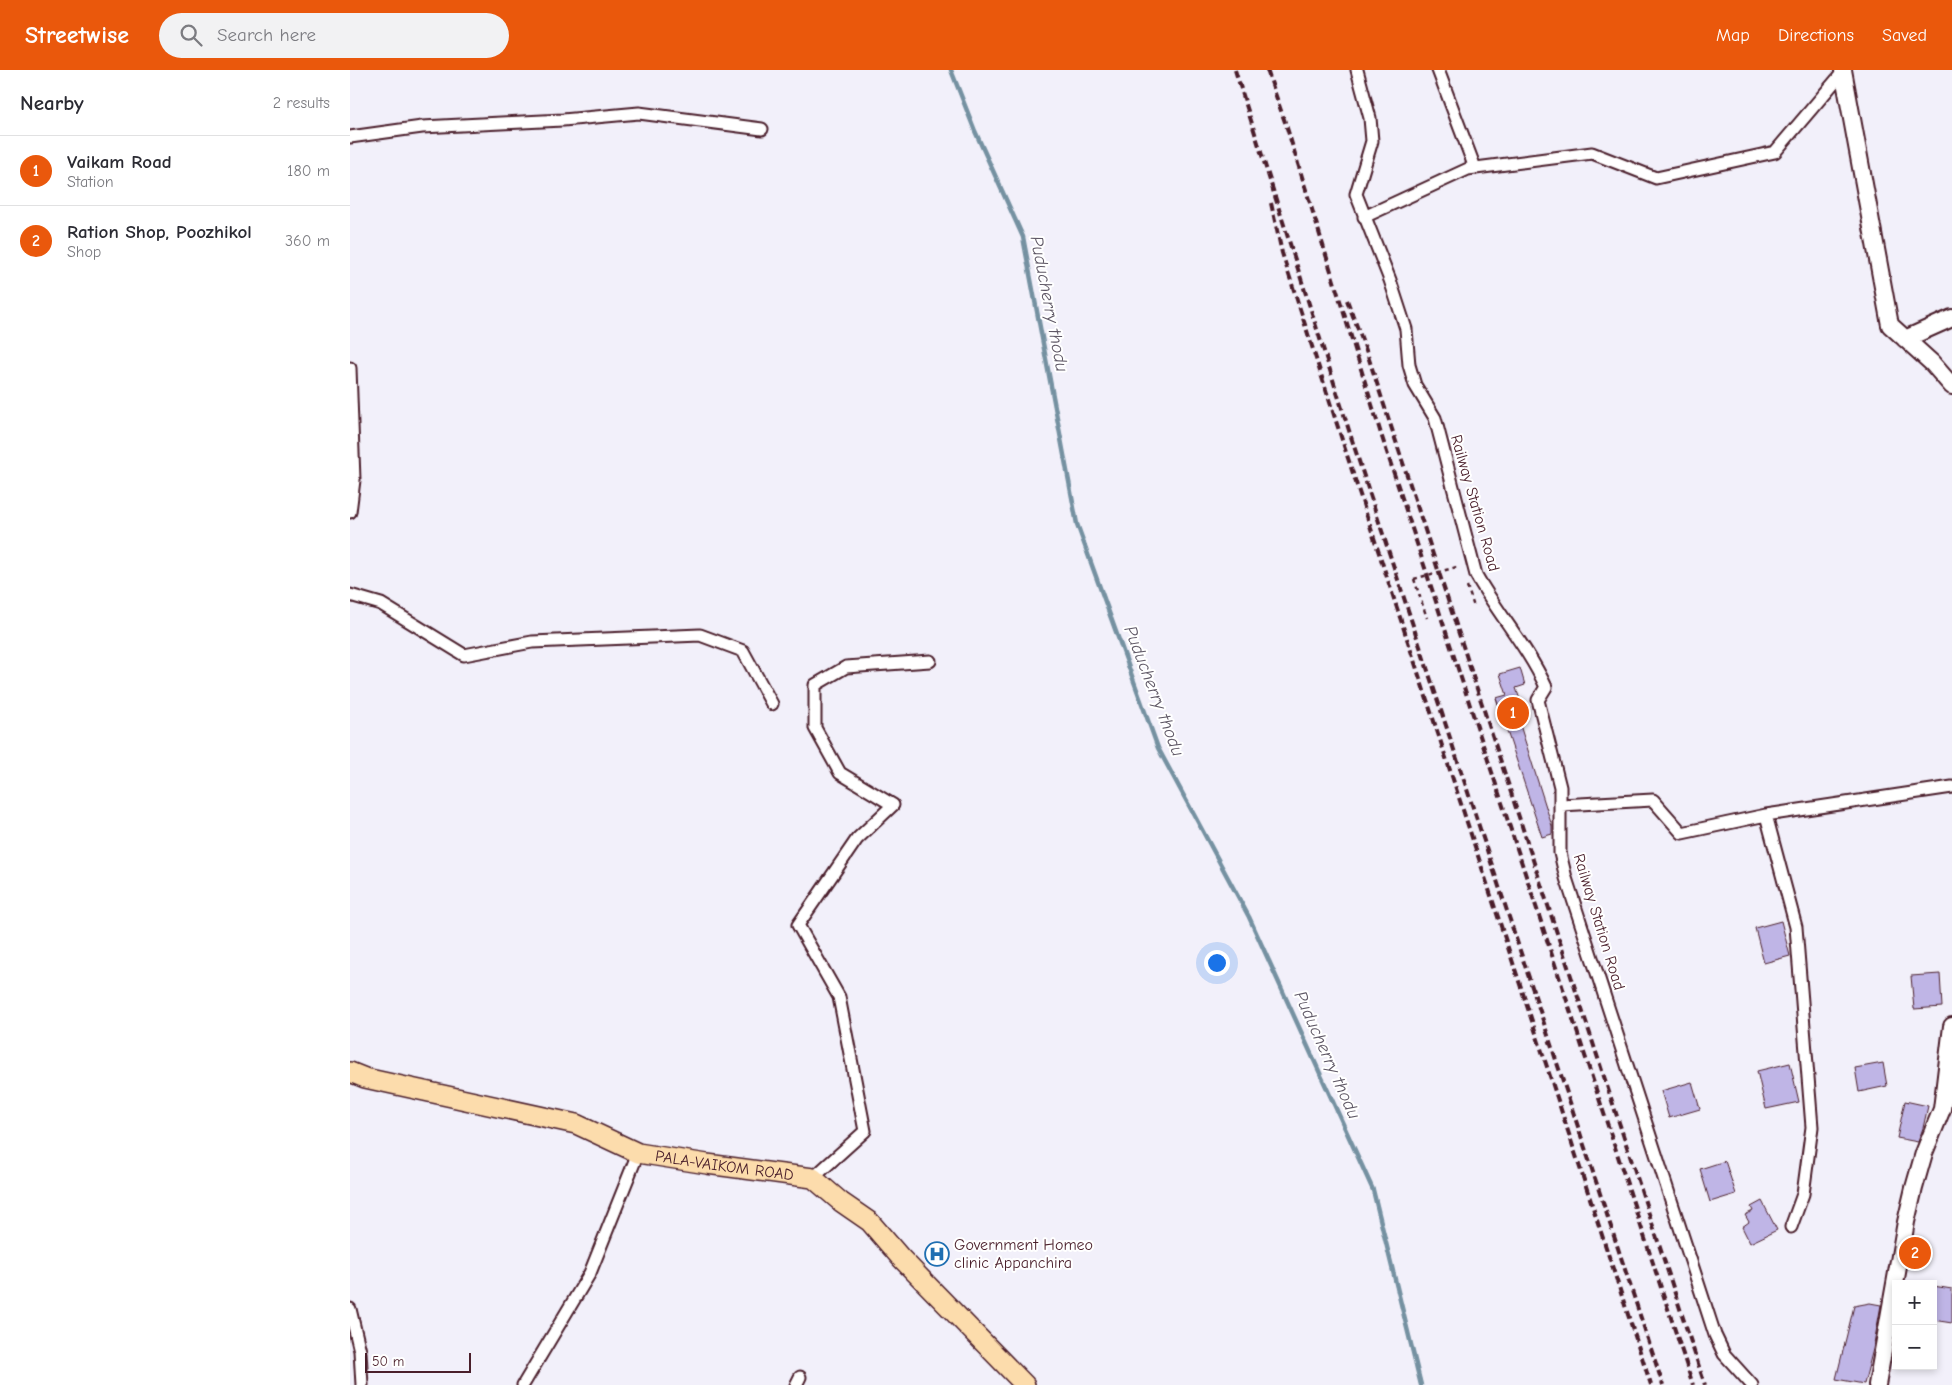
<!DOCTYPE html>
<meta charset="utf-8">
<style>
:root{--surface:#fff;--page:#f2f2f3;--text:#2b2b33;--muted:#7c7c81;--line:#e1e1e2;--accent:#ea580c}
body{margin:0;font-family:"Comic Neue",sans-serif;background:var(--page);color:var(--text)}
.controls{position:absolute;right:15px;bottom:15px;display:grid;overflow:hidden;border-radius:0px;box-shadow:0 2px 8px #0003}
.controls button{width:45px;height:45px;display:grid;place-items:center;padding:0;border:0;border-bottom:1px solid var(--line);background:var(--surface);color:var(--text);font:25px sans-serif}
.scale{position:absolute;left:15px;bottom:12px;width:106px;box-sizing:border-box;padding-left:5px;border:2px solid #4a1f2b;border-top:0;font-size:14px;line-height:18px;white-space:nowrap;color:#4a1f2b;-webkit-text-stroke:4px #fff;paint-order:stroke}
.you{position:absolute;left:866px;top:892px;width:18px;height:18px;margin:-12px;border:4px solid #fff;border-radius:50%;background:#1a73e8;box-shadow:0 0 0 8px #1a73e833}
.badge{display:grid;place-items:center;width:32px;height:32px;border-radius:50%;background:var(--accent);color:#fff;font-size:16px;font-weight:700}
.pin{position:absolute;translate:-50% -50%;border:2px solid #fff;box-shadow:0 1px 5px #0006}
.list{margin:0;padding:0;list-style:none}
h2{display:flex;justify-content:space-between;align-items:center;height:65px;margin:0;padding:0 20px;font-size:21px}
h2 small{font-size:16px;font-weight:400;color:var(--muted)}
.list li{display:grid;grid-template-columns:32px 1fr auto;gap:15px;align-items:center;box-sizing:border-box;height:70px;padding:0 20px;border-top:1px solid var(--line)}
.list b{display:block;font-size:19px;white-space:nowrap}
.list p{margin:0;font-size:16px;white-space:nowrap;color:var(--muted)}
.list em{font-size:16px;font-style:normal;color:var(--muted)}
.icon{flex:none;width:28px;height:28px;fill:none;stroke:currentColor;stroke-width:2;stroke-linecap:round;stroke-linejoin:round}
.map{position:relative;flex:none;width:1602px;height:1315px;overflow:hidden}
header{display:flex;align-items:center;gap:30px;box-sizing:border-box;height:70px;padding:0 25px;background:var(--accent);color:#fff}
header strong{font-size:24px}
nav{display:flex;gap:28px;margin-inline-start:auto;font-size:18px}
.search{width:350px;height:45px;background:var(--page);display:flex;align-items:center;gap:12px;box-sizing:border-box;padding:0 18px;border-radius:28px;color:var(--muted);font-size:19px}
main{display:flex}
aside{flex:1;background:var(--surface)}
.map>svg:first-child{display:block}
.lines{fill:none;stroke-linecap:round;stroke-linejoin:round}
.stream{stroke:#7491a1;stroke-width:4.5}
.building{fill:#bfb5e6;stroke:#4a1f2b}
.street-casing{stroke:#4a1f2b;stroke-width:15}
.secondary-casing{stroke:#4a1f2b;stroke-width:20}
.primary-casing{stroke:#4a1f2b;stroke-width:22}
.path{stroke:#4a1f2b;stroke-width:2.5;stroke-dasharray:4 4;stroke-linecap:butt}
.street{stroke:#fff;stroke-width:11}
.secondary{stroke:#fff;stroke-width:16}
.primary{stroke:#fcdcac;stroke-width:19}
.rail{stroke:#4a1f2b;stroke-width:4;stroke-dasharray:8 4;stroke-linecap:butt}
.path-bridge{stroke:#4a1f2b;stroke-width:2.5;stroke-dasharray:4 4;stroke-linecap:butt}
.labels{text-anchor:middle;dominant-baseline:central;stroke-width:4;stroke-linejoin:round;paint-order:stroke}
.street-label{font-size:16px;fill:#4a1f2b;stroke:#fff}
.poi-label{font-size:16px;fill:#4a1f2b;stroke:#fff;text-anchor:start}
.water-label{font-size:18px;font-style:italic;fill:#5f5866;stroke:#fff}
</style>
<header>
<strong>Streetwise</strong>
<div class="search"><svg class="icon" aria-label="search" viewBox="0 0 24 24"><circle cx="10" cy="10" r="6"/><path d="M15 15l6 6"/></svg>Search here</div>
<nav><a>Map</a><a>Directions</a><a>Saved</a></nav>
</header>
<main>
<aside>
<h2>Nearby<small>2 results</small></h2>
<ul class="list">
<li><span class="badge">1</span><div><b>Vaikam Road</b><p>Station</p></div><em>180 m</em></li>
<li><span class="badge">2</span><div><b>Ration Shop, Poozhikol</b><p>Shop</p></div><em>360 m</em></li>
</ul>
</aside>
<div class="map">
<svg width="1602" height="1315" viewBox="0 0 1602 1315">
<rect width="100%" height="100%" fill="#f2f0fa"/>
<filter id="ink" filterUnits="userSpaceOnUse"><feTurbulence type="fractalNoise" baseFrequency=".02" numOctaves="2"/><feDisplacementMap in="SourceGraphic" scale="10" xChannelSelector="R" yChannelSelector="G"/><feConvolveMatrix kernelMatrix="1 2 1 2 8 2 1 2 1" color-interpolation-filters="sRGB"/></filter>
<g filter="url(#ink)">
<g class="lines">
<path class="stream" d="M601 0 625 61 673 167 727 454 808 678 899 847 1023 1120 1071 1315"/>
</g>
<path class="building" d="M1170 598 1175 615 1166 618 1177 650 1169 652 1202 756V764L1192 767 1146 628 1157 625 1150 604Z
M1431 851 1440 886 1414 893 1405 858Z
M1590 904 1592 937 1564 939 1561 906Z
M1440 993 1449 1032 1416 1039 1407 1001Z
M1533 993 1537 1016 1509 1022 1505 998Z
M1342 1012 1350 1039 1319 1048 1311 1021Z
M1555 1031 1578 1036 1573 1058 1568 1072 1547 1068Z
M1375 1091 1386 1124 1360 1132 1350 1099Z
M1412 1131 1427 1160 1400 1173 1392 1157 1399 1152 1395 1145 1403 1141 1401 1137Z
M1583 1216 1602 1219V1253L1583 1250Z
M1520 1233 1531 1235 1523 1279 1514 1314 1486 1309 1504 1236Z"/>
<g class="lines">
<g class="street-casing">
<path id="street" d="M1007 0 1020 48 1022 71 1006 124 1040 210 1056 259 1059 295 1065 315 1085 348 1126 505C1148 544 1177 576 1196 617L1188 630 1210 717V783L1216 808 1365 1265 1374 1284 1402 1315
M1088 0 1125 98
M0 67 72 57 213 50 289 43 412 59
M1014 147 1118 99 1242 83 1306 108 1425 82 1493 2
M0 298 4 410 0 442
M0 525 31 534 114 585 182 572 350 565 393 581 422 634
M1211 735 1303 730 1332 763 1416 745 1446 857 1462 1057 1453 1124 1441 1157
M1416 745 1602 717
M463 1108 515 1061 489 927 448 855 507 769 543 735 490 703 465 658V615L496 597 580 591
M0 1239 10 1281 12 1315
M173 1315 240 1203 288 1083
M446 1315 450 1307"/>
</g>
<g class="secondary-casing">
<path id="secondary" d="M1493 0 1540 255 1582 293 1602 316
M1555 269 1602 248
M1527 1315 1556 1152 1564 1118 1574 1083 1592 1039 1602 956"/>
</g>
<g class="primary-casing">
<g id="primary">
<path id="s1" d="M0 1002 15 1008 226 1054 288 1083 357 1094 463 1108 491 1132 520 1152 551 1188 675 1315"/>
</g>
</g>
<path class="path" d="M1064 509 1077 548
M1117 516 1124 537"/>
<use href="#street" class="street"/>
<use href="#secondary" class="secondary"/>
<use href="#primary" class="primary"/>
<path class="rail" d="M885 0 1003 373 1313 1315
M917 0 937 58 1031 364 1343 1315
M921 133 932 183 994 376 1301 1315
M997 230 1017 283 1355 1315"/>
<path class="path-bridge" d="M1064 509 1110 496"/>
</g>
</g>
<defs>
<g id="hospital-ring" transform="scale(1.25)"><circle r="9.5" fill="#fff" stroke="#1f6fb2" stroke-width="1.5"/><path d="M-5-5h3v3.5h4V-5h3V5h-3V1.5h-4V5h-3Z" fill="#1f6fb2"/></g>
</defs>
<g fill-rule="evenodd">
<use href="#hospital-ring" x="587" y="1184"/>
</g>
<g class="labels">
<g class="street-label">
<text transform="translate(1125 433) rotate(74)">Railway Station Road</text>
<text transform="translate(1249 852) rotate(73)">Railway Station Road</text>
<text stroke="none"><textPath href="#s1" startOffset="388">PALA-VAIKOM ROAD</textPath></text>
</g>
<g class="poi-label">
<text x="604" y="1175">Government Homeo<tspan x="604" dy="18">clinic Appanchira</tspan></text>
</g>
<g class="water-label">
<text transform="translate(699 234) rotate(79)">Puducherry thodu</text>
<text transform="translate(804 621) rotate(69)">Puducherry thodu</text>
<text transform="translate(977 985) rotate(66)">Puducherry thodu</text>
</g>
</g>
</svg>
<div class="controls">
<button>+</button>
<button>−</button>
</div>
<div class="scale">50 m</div>
<div class="you"></div>
<div class="pin badge" style="left:1163px;top:643px">1</div>
<div class="pin badge" style="left:1565px;top:1183px">2</div>
</div>
</main>
